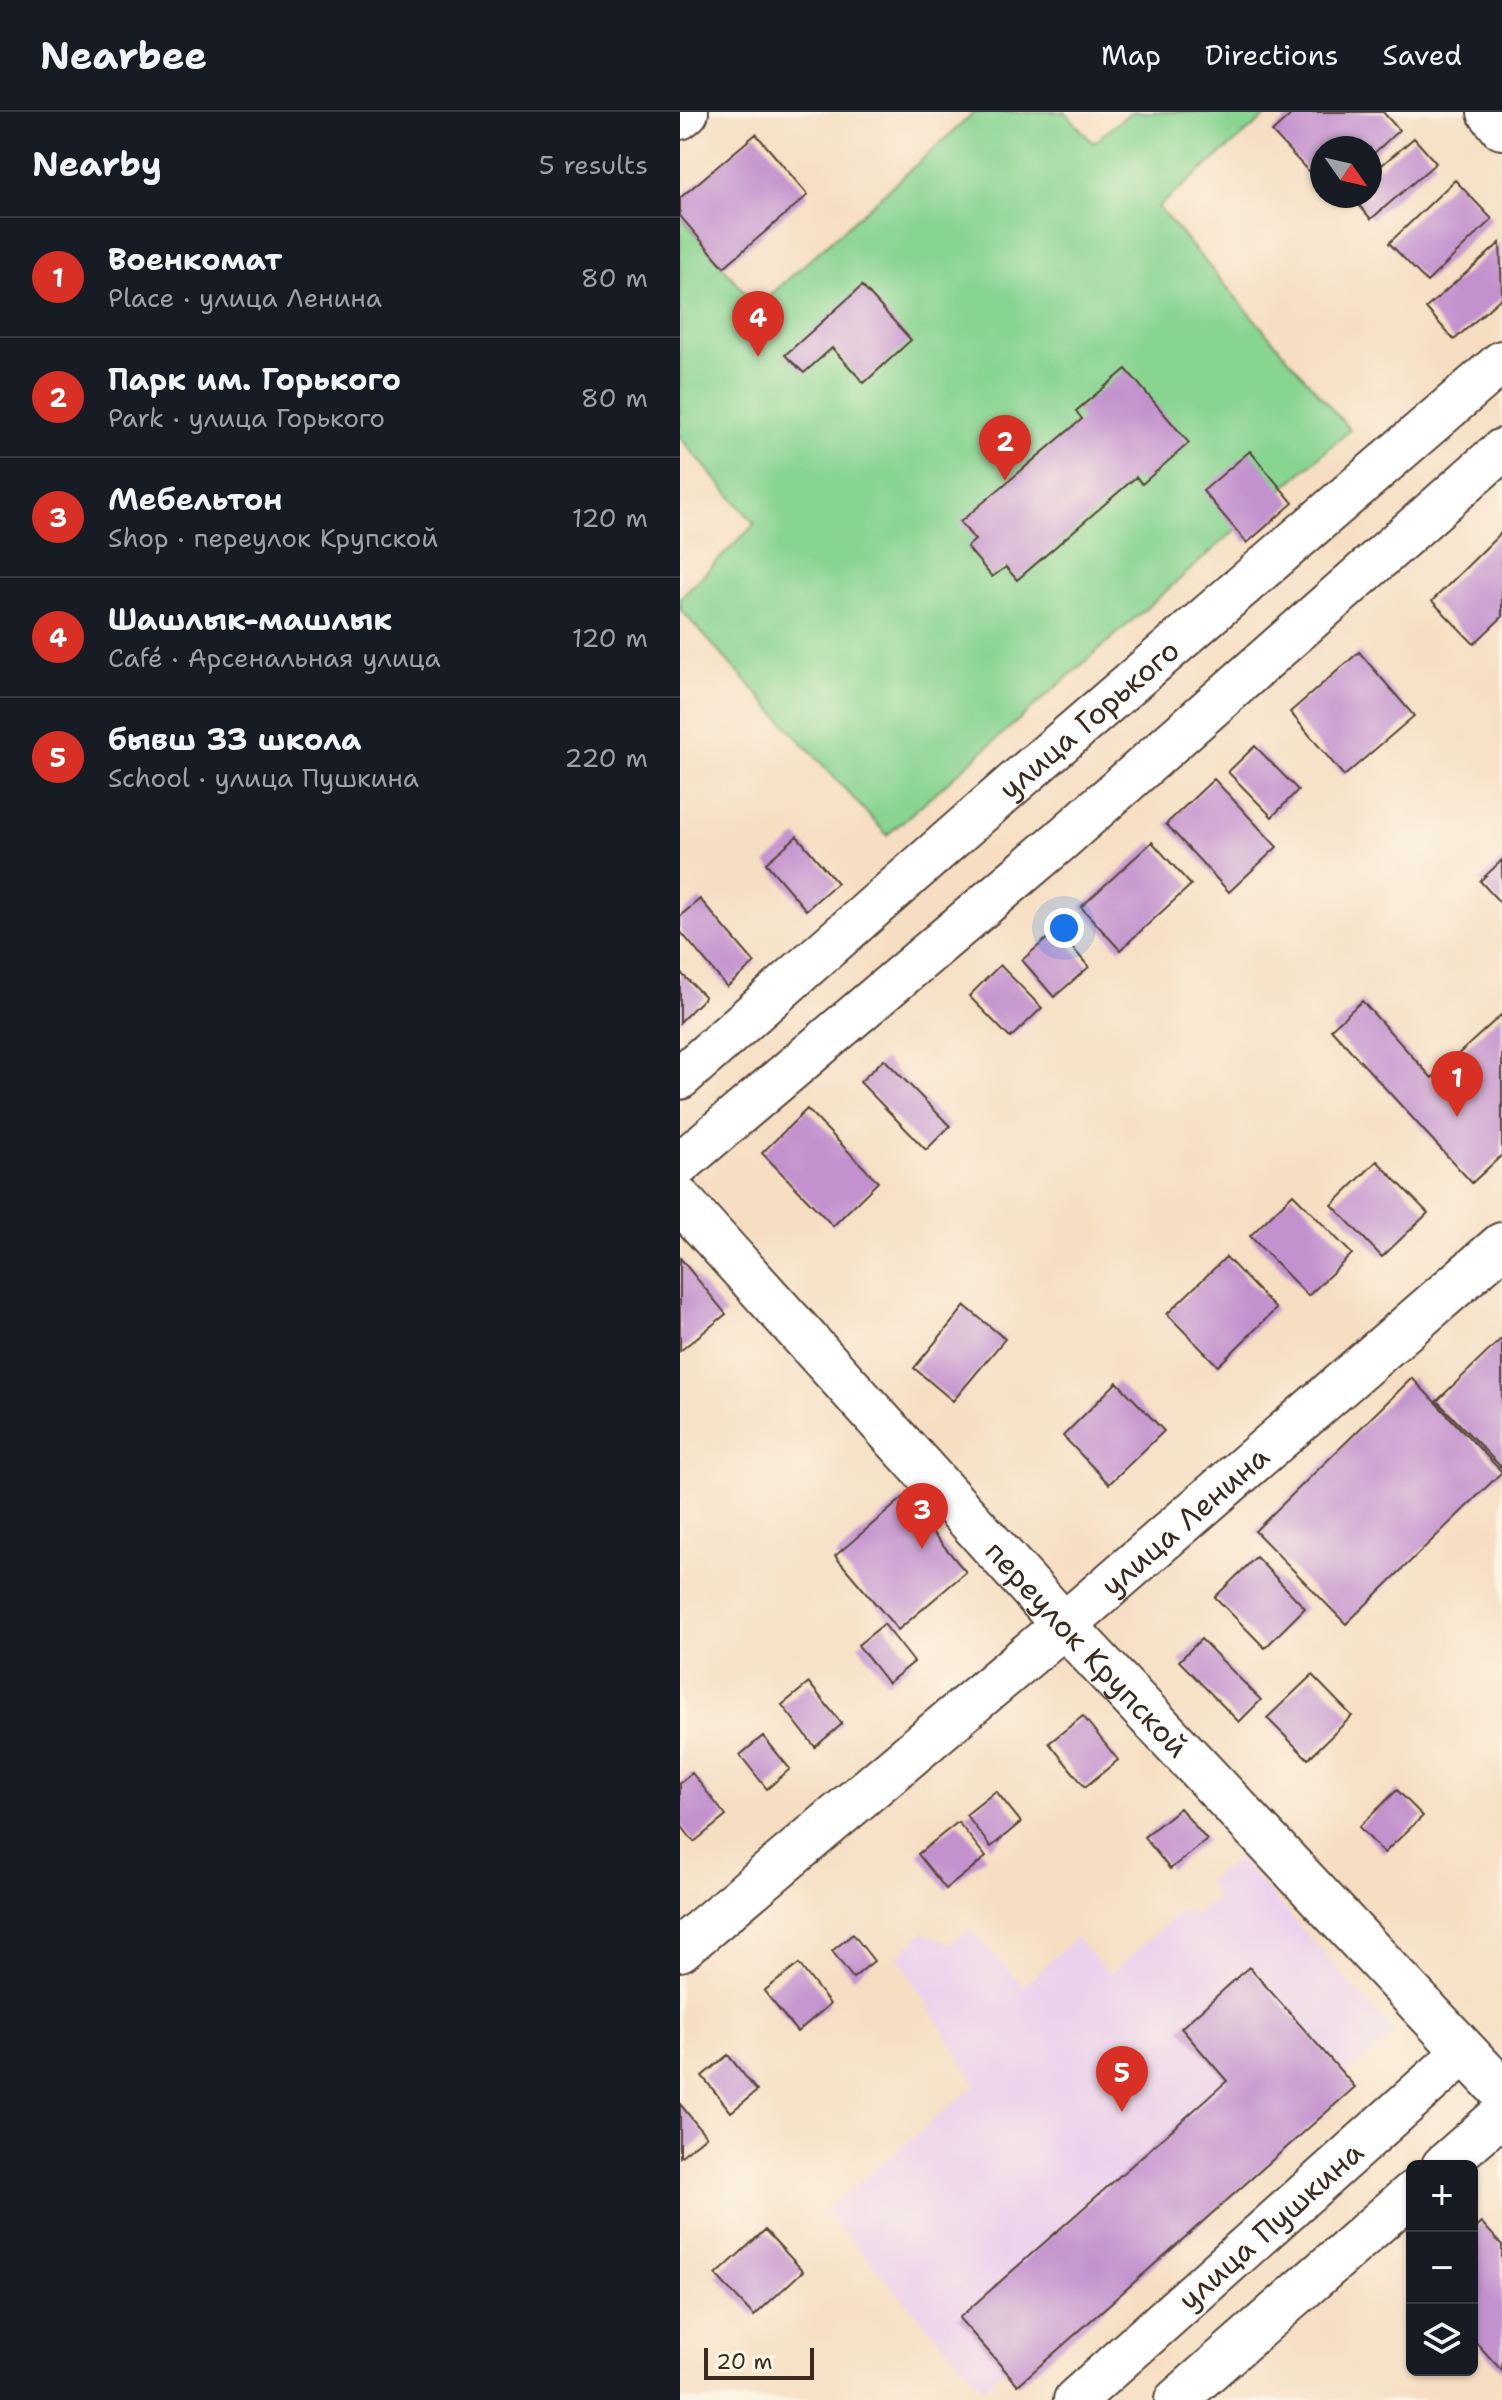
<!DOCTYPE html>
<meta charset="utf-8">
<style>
:root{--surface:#171b24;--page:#242831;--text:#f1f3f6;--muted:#9ea1a6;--line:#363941;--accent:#d93025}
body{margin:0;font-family:"Shantell Sans",sans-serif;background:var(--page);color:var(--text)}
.controls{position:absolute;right:24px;bottom:24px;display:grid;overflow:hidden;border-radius:12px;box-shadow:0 2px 6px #0004}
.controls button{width:72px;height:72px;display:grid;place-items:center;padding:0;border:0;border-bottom:2px solid var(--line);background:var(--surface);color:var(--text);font:40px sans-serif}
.compass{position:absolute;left:630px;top:24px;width:72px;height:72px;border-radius:50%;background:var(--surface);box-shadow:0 2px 6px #0004;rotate:124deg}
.scale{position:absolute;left:24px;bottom:20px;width:110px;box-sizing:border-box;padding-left:8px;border:4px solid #3b2a1e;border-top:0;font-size:22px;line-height:28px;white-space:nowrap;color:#3b2a1e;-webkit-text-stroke:6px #fcf5e5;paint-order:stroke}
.you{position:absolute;left:384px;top:816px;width:28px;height:28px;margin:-20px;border:6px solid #fff;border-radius:50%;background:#1a73e8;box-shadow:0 0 0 12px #1a73e833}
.badge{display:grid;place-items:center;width:52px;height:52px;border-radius:50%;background:var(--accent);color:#fff;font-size:26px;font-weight:700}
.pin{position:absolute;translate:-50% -66px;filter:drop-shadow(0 2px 4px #0008)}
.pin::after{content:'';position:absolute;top:42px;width:28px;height:24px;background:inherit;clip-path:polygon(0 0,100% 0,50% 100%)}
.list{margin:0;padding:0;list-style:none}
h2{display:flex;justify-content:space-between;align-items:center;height:104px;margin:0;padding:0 32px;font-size:34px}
h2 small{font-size:26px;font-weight:400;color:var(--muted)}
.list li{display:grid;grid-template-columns:52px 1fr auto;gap:24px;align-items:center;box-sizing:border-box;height:120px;padding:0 32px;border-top:2px solid var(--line)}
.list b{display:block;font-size:30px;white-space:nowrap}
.list p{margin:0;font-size:26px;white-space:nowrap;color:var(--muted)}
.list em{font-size:26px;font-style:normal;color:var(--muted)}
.icon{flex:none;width:44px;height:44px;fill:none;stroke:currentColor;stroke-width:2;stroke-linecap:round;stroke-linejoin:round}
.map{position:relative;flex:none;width:822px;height:2288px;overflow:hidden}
header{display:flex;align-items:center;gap:48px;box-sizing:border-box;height:112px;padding:0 40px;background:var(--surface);border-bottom:2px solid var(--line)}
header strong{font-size:38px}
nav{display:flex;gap:44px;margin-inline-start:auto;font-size:28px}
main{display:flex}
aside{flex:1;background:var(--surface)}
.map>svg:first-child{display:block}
.built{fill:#ebd1ec}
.green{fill:#88d491;stroke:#627f58;stroke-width:2}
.building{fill:#c291ce}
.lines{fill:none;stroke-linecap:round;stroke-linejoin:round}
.minor-casing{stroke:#574537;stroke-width:46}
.tertiary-casing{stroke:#574537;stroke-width:48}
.minor{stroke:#fff;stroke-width:42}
.tertiary{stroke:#fff;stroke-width:44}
.labels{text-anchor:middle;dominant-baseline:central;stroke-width:6;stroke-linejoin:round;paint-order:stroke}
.street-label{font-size:30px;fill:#3b2a1e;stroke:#fcf5e5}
</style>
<header>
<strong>Nearbee</strong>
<nav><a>Map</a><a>Directions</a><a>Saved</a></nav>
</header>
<main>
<aside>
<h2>Nearby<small>5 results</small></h2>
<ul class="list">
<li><span class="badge">1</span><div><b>Военкомат</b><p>Place · улица Ленина</p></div><em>80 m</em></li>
<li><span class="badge">2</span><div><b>Парк им. Горького</b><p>Park · улица Горького</p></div><em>80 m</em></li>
<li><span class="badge">3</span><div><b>Мебельтон</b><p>Shop · переулок Крупской</p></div><em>120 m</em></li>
<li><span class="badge">4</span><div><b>Шашлык-машлык</b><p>Café · Арсенальная улица</p></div><em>120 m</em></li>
<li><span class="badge">5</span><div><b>бывш 33 школа</b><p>School · улица Пушкина</p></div><em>220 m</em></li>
</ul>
</aside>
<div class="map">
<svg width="822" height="2288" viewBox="0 0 822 2288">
<rect width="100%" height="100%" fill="#fcf5e5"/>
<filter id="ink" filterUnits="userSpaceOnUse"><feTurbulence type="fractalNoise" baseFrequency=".0125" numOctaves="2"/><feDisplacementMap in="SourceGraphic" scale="16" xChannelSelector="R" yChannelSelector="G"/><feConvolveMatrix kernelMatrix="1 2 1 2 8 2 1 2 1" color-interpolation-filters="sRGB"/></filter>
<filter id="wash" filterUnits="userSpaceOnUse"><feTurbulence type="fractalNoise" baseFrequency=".006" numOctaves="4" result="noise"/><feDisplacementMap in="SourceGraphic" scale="32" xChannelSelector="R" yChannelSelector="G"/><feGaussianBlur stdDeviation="1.8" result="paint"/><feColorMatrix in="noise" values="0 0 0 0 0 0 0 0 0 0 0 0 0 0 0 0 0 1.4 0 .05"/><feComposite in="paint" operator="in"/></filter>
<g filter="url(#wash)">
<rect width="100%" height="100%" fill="#f6dec3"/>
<path class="built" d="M559 1746 715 1922 586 2027 588 2044 303 2276 145 2099 296 1973 218 1844 244 1820 269 1832 290 1817 344 1874 396 1825 430 1863 501 1798 516 1803 535 1788 529 1768Z"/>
<path class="green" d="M295 0H385L413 31 451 0H591L478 95 670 318 207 723 0 497V486L75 412 0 326V104L77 195Z"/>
<g id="blocks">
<path class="building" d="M614 0H703L719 18 690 45V36H642V74L592 20Z
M76 22 128 83 44 155 0 104V86Z
M734 26 756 51 691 107 671 84H690V63Z
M775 68 812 107 747 170 709 131Z
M820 131 822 185 774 228 746 196Z
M182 174 231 228 184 271 152 236 124 261 105 243Z
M446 257 509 331 462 372 456 365 337 468 326 455 312 465 287 435 295 428 280 410 402 307 396 299Z
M570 339 613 391 567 431 523 379Z
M822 420V505L794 532 752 489Z
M679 540 734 604 664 664 610 600Z
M575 634 618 678 592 705 548 660Z
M534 667 597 735 549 780 486 712Z
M117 724 157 771 126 798 86 751Z
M472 730 511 773 440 838 401 795Z
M822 748V793L800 769Z
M20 787 75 851 47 875 0 819V804Z
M377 818 409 855 374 885 342 848Z
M320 853 362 896 330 926 289 884Z
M0 860 25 885 0 910Z
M682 889 752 966 822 902V1043L792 1071 651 917Z
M204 947 270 1014 246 1038 180 970Z
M127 997 198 1070 153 1114 82 1041Z
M697 1049 748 1101 702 1145 652 1093Z
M613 1082 672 1142 628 1184 570 1124Z
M546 1145 596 1197 538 1254 487 1202Z
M0 1146 46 1202 0 1239Z
M285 1194 325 1227 273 1289 234 1256Z
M822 1226V1356L757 1289Z
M732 1266 822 1360 666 1512 575 1419Z
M437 1270 484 1319 429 1372 383 1324Z
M223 1386 286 1460 218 1518 155 1444Z
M576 1445 625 1496 585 1536 535 1485Z
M204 1512 234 1550 208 1571 178 1533Z
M521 1527 581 1588 559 1610 499 1549Z
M632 1563 672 1604 628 1647 587 1606Z
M129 1571 162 1612 135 1635 102 1593Z
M403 1604 438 1648 405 1675 369 1631Z
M83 1624 110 1657 87 1677 60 1643Z
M12 1661 46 1704 14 1730 0 1712V1671Z
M717 1678 743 1704 704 1741 679 1715Z
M316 1679 341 1710 311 1735 286 1703Z
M500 1696 527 1728 490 1757 464 1725Z
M278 1710 306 1745 266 1777 238 1742Z
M173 1822 194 1849 173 1866 152 1839Z
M119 1852 150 1892 117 1920 84 1879Z
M569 1855 675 1975 338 2273 279 2206 547 1969 501 1916Z
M48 1943 77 1979 51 2000 22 1964Z
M0 1992 26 2024 0 2045Z
M802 2111 822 2133V2259L792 2226V2120Z
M85 2118 123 2159 74 2204 36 2163Z"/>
</g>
</g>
<g filter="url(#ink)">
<use href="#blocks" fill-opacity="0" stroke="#574537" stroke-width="2"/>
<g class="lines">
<g class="minor-casing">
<g id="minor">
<path d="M0 6 7 0"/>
<path id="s1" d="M0 966 331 674 822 250"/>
<path d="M0 1052 380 729 822 338"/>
<path d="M763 2054 822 2002"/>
<path id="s2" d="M395 2288 784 1940"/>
<path d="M496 2288 732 2081"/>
</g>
</g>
<g class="tertiary-casing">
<g id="tertiary">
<path d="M810 0 822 15"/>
<path id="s3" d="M0 1088 384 1513 822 1979"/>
<path id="s4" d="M0 1837 384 1513 822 1133"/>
</g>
</g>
<use href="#minor" class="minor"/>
<use href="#tertiary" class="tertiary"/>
</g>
</g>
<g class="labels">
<g class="street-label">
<text stroke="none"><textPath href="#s1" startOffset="544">улица Горького</textPath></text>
<text stroke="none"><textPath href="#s4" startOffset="662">улица Ленина</textPath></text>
<text stroke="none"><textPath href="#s3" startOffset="606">переулок Крупской</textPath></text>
<text stroke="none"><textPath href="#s2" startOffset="262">улица Пушкина</textPath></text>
</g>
</g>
</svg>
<div class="controls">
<button>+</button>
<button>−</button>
<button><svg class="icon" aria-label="layers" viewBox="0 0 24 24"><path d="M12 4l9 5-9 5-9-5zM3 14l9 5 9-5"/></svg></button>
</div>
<svg class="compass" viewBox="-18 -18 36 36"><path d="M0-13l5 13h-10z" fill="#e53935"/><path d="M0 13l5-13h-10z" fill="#9ea1a6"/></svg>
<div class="scale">20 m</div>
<div class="you"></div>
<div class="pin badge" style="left:777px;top:1005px">1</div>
<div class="pin badge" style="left:325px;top:369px">2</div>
<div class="pin badge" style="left:242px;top:1437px">3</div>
<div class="pin badge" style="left:78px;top:245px">4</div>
<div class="pin badge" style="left:442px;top:2000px">5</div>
</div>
</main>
